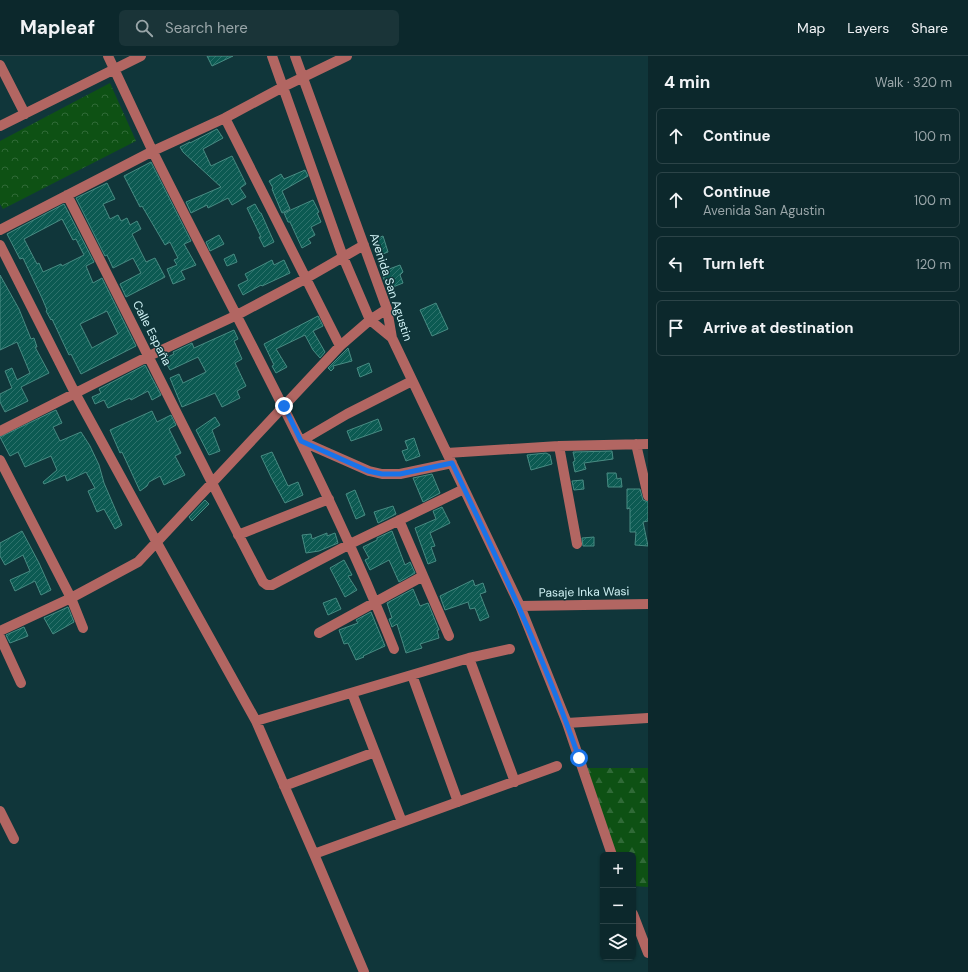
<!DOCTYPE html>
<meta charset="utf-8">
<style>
:root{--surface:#0c282c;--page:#1a3438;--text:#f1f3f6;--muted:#9aa6a9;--line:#2c4448}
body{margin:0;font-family:"DM Sans",sans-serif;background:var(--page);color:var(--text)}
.controls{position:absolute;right:12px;bottom:12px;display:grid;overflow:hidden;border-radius:6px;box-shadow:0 1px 3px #0004}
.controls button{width:36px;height:36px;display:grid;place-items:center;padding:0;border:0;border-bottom:1px solid var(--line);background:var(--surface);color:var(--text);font:20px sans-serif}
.stop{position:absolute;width:12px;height:12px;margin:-9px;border:3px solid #1a73e8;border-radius:50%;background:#fff}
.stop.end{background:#1a73e8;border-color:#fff;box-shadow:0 1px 4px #0008}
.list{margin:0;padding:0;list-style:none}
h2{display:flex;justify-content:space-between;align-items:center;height:52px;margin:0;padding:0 16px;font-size:17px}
h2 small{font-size:13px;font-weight:400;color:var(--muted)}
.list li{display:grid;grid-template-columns:26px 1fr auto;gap:12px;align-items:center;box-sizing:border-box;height:56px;margin:0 8px 8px;padding:0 8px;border:1px solid var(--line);border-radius:6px}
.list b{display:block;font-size:15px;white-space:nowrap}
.list p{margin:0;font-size:13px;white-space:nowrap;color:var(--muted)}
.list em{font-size:13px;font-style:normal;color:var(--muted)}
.icon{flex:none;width:22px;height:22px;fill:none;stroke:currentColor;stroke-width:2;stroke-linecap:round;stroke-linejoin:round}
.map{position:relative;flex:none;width:648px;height:916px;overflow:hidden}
header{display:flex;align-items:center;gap:24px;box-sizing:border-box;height:56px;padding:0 20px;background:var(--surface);border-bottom:1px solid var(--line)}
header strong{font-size:19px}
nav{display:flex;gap:22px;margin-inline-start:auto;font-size:14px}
.search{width:280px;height:36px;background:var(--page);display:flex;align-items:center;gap:10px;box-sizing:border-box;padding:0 14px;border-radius:6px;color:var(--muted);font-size:15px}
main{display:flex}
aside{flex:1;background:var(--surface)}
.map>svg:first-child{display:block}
.forest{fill:url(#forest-firs)}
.park{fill:url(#park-crowns)}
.building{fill:url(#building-hatch);stroke:#488c83;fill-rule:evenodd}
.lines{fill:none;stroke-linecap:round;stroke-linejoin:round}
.minor{stroke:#b26662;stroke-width:10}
.route{stroke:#1a73e8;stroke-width:5}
.labels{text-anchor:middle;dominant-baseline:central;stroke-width:3;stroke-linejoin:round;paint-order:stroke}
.street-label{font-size:12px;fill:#d0f2f5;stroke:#10363a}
</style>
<header>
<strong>Mapleaf</strong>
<div class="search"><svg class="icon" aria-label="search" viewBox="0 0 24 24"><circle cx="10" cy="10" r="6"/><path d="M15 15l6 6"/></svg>Search here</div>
<nav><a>Map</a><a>Layers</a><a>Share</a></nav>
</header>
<main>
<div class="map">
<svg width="648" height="916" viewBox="0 0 648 916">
<defs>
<pattern id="forest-firs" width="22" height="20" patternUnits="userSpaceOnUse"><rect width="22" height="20" fill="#0e5114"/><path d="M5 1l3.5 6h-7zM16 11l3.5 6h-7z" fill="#306a37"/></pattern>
<pattern id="park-crowns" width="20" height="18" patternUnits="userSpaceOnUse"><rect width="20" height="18" fill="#0e5114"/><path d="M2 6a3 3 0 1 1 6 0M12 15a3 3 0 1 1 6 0" fill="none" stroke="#306a37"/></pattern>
<pattern id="building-hatch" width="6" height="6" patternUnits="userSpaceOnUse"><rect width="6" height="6" fill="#0c5a52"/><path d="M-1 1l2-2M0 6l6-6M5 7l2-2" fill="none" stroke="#2e726c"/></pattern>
</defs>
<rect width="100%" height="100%" fill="#10363a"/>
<path class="forest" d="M582 712H648V831L633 830V799H612Z"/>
<path class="park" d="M110 27 136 85 3 153 0 148V85Z"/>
<path class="building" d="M207 0H233L212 10Z
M217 73 223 82 203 93 211 110 232 100 246 128 240 132 246 141 232 149 228 142 208 152 207 149 191 157 186 146 221 131 183 96 180 91 190 86V87Z
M151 106 191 185 184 188 196 209 181 215 185 223 173 228 167 213 177 209 174 204 178 202 170 186 165 189 142 150 140 151 124 120Z
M305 114 308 120 282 135 290 153 282 157 272 133 273 132 269 125 281 118 284 123Z
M107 127 115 143 103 148 110 163 118 159 121 165 127 162 130 169 137 165 141 173 132 178 146 206 155 202 165 221 126 241 120 228 141 217 133 202 113 212 107 199 105 200 76 142Z
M313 144 319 156 317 157 321 166 311 171 315 179 308 183 311 187 302 192 290 166H288L284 157Z
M64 148 94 206 86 210 93 227 102 222 136 290 81 318 71 298 69 299 52 263 51 264 46 255 47 254 42 242 23 202 20 203 7 178ZM62 163 73 184 76 183 84 199 62 210 61 208 43 216 39 207 37 208 24 183ZM107 255 118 278 92 292 80 268Z
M255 148 260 157H261L274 186 264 191 259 181H261L247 152Z
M219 179 224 188 210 195 206 186Z
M383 180 388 196 380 199 375 183Z
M234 198 237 206 227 210 224 203Z
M272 204 274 209 284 204 290 217 262 230 261 229 243 239 238 229 248 224 245 218Z
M400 209 403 216 400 219 403 227 388 233 381 216Z
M0 219 19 253 31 283 34 282 37 291H35L49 317 21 331 28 345 5 356 0 346V338L12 332 5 315 12 312 17 324 30 317 17 286 0 294Z
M436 247 448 273 432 280 420 254Z
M318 260 323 270 313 275 325 296 320 302 313 294 305 279 276 293 287 311 276 317 272 310 274 309 264 288Z
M234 274 238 283 234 285 242 303 235 307 246 330 237 335 240 342 222 351 215 337 182 351 170 322 179 318 183 327 206 316 198 301 170 314 164 303 174 298 173 296 192 287 194 292Z
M348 292 352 305 333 310 334 312 331 315 328 312Z
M369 307 372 316 360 321 357 312Z
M145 309 161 339 152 344 148 335 131 344 130 342 108 352 104 344 95 348 92 341 101 337 99 333Z
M56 354 62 367 53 371 60 385 81 376 90 390 99 409 104 427 122 469 115 473 104 453 97 456 88 435 95 432 86 416 67 425 65 419 44 428 43 426 57 414 51 400 25 411 18 396 10 400 0 381Z
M152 355 157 366 171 359 176 369 169 373 181 397 175 400 185 419 164 429 160 420 149 426 147 430 140 435 122 396 120 397 110 374Z
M215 361 220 369 212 374 220 395 209 399 196 374Z
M378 363 382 374 351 385 347 375Z
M414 382 420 400 406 405 402 395 408 393 405 385Z
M612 395 613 403 584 407 586 413 575 416 573 406 575 405 573 396Z
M272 396 288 430 298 426 303 439 285 447 271 421 261 400Z
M546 397 550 399 552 408 531 414 527 399Z
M607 417H616L617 423 621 422 622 431H608Z
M432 418 440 437 423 446 413 422Z
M583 424 584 433 574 434 572 425Z
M627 433H640L643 444 648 446V465L643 466 648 490 635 489 636 476H630V452L627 453Z
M355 434 365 459 356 463 346 438Z
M205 444 209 448 192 465 189 461Z
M393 450 396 458 378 467 374 456Z
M442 451 450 467 430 477 435 490 431 491 436 505 428 508 415 472 436 463 433 455Z
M22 475 39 507 51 534 41 539 35 525 15 535 10 524 30 515 23 499 5 509 0 500V487Z
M392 475 405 509 410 506 415 517 399 526 389 504 370 514 365 504 369 502 363 491 377 484V482Z
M327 477V480L335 477 338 487 319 495 306 497 302 479 311 478 312 483Z
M594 481V490H583L582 482Z
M344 504 352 519 348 520 357 534 345 541 330 512Z
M473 524 475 530 483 527 486 536 480 538 489 561 480 565 475 552 470 553 468 546 445 554 440 540Z
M413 533 420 550 428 547 439 574H437L439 582 420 588 422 592 406 597 397 568 392 571 389 563 392 562 387 547Z
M336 542 341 553 328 559 323 547Z
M68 551 74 566 53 578 44 562Z
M371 556 385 590 363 600 364 601 356 604 348 587 344 588 339 574 358 567 356 564Z
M24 571 28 580 10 587 6 579Z"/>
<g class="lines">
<path class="minor" d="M108 0C123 32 138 64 153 96 235 261 326 421 394 593
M272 0 343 201 370 264 392 282
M295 0 387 253 392 282 520 550 567 667 612 799
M0 9 25 58
M225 62 340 290
M0 70 141 0
M67 139C133 268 196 398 263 526L267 529H272L350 488 464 433
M0 174 153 95 225 62 283 31 347 0
M0 189 75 337 157 487 256 665 314 798 364 916
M412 325 347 358 301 385 369 415 382 418H400L452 407
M0 375 149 300 237 259 305 223 364 189
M636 388 648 440
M559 390 577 488
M447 397 559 390 648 388
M0 404 71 542 83 572
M399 464 449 580
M238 479 329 443
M520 550 648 548
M0 575 71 542 138 506 340 290 370 264 387 253
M319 577 423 520
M0 581 21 627
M469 602 515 726
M412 619 458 746
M352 637 402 766
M256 665 469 602 510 593
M567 667 648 662
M284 730 375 696
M0 755 14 783
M314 798 557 710
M633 858 648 897"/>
</g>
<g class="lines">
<path class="route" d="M284 350 301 385 368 415 382 418H400L452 407C498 504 544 601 579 702"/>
</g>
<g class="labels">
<g class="street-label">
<text transform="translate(391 231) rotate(72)">Avenida San Agustin</text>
<text transform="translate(152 277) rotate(63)">Calle España</text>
<text transform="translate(584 536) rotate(-1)">Pasaje Inka Wasi</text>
</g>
</g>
</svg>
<div class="controls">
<button>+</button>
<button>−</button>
<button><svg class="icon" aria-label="layers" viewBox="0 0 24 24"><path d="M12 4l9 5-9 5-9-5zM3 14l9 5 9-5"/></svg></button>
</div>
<div class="stop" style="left:579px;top:702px"></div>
<div class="stop end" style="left:284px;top:350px"></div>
</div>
<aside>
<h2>4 min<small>Walk · 320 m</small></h2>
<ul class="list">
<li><svg class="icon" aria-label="ahead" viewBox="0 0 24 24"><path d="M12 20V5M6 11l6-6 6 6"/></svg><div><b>Continue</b></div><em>100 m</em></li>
<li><svg class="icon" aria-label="ahead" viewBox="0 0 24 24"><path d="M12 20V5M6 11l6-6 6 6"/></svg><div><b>Continue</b><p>Avenida San Agustin</p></div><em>100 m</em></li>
<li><svg class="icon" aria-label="left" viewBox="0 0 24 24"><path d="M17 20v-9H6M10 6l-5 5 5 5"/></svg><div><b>Turn left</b></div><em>120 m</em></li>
<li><svg class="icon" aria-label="arrive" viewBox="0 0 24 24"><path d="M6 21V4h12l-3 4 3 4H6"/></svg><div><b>Arrive at destination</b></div></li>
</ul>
</aside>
</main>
